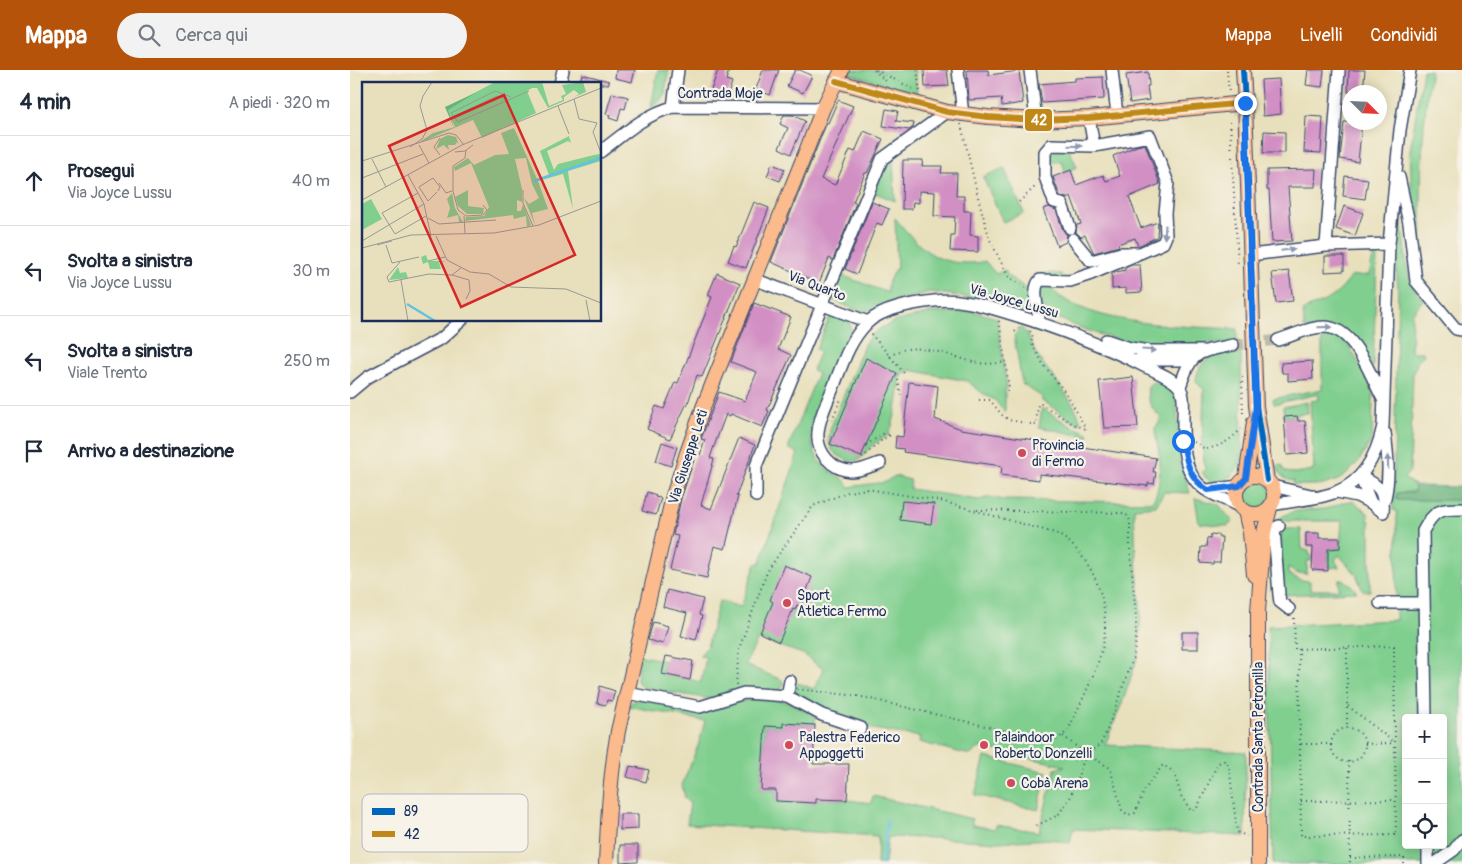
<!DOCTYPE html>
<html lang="it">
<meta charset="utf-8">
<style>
:root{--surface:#fff;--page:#f2f2f3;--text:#1f2937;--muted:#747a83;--line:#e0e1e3;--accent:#b45309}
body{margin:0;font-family:Pangolin,sans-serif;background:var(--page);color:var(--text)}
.controls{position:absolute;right:15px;bottom:15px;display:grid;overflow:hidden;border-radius:5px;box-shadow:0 2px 12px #0003}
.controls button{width:45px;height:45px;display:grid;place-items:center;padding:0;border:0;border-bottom:1px solid var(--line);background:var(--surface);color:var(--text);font:25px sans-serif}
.compass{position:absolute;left:992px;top:15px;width:45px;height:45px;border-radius:50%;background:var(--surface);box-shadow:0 2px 12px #0003;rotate:114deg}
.stop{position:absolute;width:15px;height:15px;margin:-11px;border:4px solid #1a73e8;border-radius:50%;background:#fff}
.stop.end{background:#1a73e8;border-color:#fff;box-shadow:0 1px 5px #0008}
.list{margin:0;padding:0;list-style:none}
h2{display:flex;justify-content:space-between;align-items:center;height:65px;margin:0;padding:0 20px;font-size:21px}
h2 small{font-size:16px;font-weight:400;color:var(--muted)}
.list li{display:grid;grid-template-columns:32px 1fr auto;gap:15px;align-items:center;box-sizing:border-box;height:90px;padding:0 20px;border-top:1px solid var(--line)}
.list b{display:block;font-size:19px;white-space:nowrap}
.list p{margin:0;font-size:16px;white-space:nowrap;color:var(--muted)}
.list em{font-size:16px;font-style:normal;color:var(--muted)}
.icon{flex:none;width:28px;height:28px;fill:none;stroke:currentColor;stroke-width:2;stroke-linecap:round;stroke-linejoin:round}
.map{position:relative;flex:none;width:1112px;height:794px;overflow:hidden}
header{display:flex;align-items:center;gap:30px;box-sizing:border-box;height:70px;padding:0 25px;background:var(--accent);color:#fff}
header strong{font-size:24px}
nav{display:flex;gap:28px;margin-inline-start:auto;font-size:18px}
.search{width:350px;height:45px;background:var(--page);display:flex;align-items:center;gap:12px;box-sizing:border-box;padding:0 18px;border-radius:28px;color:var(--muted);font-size:19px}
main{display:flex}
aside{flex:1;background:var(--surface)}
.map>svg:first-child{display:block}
.green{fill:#80cf8f;stroke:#4e7f76;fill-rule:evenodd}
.forest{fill:#68b27a;stroke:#42706c}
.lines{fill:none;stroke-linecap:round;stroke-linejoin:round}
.stream{stroke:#63c1e1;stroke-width:3}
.building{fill:#d28fc4}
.minor-tunnel{stroke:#bfbda9;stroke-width:11;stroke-dasharray:11 5.5;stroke-linecap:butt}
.minor-casing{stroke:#3a4a6c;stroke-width:14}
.major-casing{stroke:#3a4a6c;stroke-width:16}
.path{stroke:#3a4a6c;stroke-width:2;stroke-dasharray:1 4;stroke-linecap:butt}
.minor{stroke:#fff;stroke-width:11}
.major{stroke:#fbbb8d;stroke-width:14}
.bus-1-casing{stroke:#f7f3e8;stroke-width:10}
.bus-2-casing{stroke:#f7f3e8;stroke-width:10}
.bus-1{stroke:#0065bd;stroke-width:6}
.bus-2{stroke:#c08818;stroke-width:6}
.oneway{fill:#8d97ae}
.route{stroke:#1a73e8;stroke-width:6}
.poi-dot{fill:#d1495b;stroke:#f7f3e8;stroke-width:2}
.labels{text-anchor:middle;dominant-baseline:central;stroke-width:4.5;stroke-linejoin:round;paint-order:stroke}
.street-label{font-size:14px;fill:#1b2f5e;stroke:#f7f3e8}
.poi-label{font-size:14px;fill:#1b2f5e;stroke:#f7f3e8;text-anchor:start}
.inset-river{fill:none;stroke:#63c1e1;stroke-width:2.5}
.inset-road{fill:none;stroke:#969996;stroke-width:1}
.view{fill:#d62828;fill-opacity:0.15;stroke:#d62828;stroke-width:2.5}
.inset-edge{fill:none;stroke:#1b2f5e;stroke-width:2.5}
.key{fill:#f7f3e8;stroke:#b5b8bf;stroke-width:1}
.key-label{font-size:14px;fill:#1b2f5e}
.line-badge{stroke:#f7f3e8;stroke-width:2}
.badge-label{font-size:14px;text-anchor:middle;font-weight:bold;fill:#fff}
</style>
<header>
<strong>Mappa</strong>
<div class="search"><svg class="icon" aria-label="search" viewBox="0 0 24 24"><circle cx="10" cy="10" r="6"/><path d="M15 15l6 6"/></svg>Cerca qui</div>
<nav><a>Mappa</a><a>Livelli</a><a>Condividi</a></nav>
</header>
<main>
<aside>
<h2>4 min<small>A piedi · 320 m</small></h2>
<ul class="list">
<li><svg class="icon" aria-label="ahead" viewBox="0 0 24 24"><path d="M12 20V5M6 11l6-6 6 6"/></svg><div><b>Prosegui</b><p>Via Joyce Lussu</p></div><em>40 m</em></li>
<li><svg class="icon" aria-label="left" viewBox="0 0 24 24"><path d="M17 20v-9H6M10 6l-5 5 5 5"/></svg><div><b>Svolta a sinistra</b><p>Via Joyce Lussu</p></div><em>30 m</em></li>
<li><svg class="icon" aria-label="left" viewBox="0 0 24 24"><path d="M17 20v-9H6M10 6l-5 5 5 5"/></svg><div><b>Svolta a sinistra</b><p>Viale Trento</p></div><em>250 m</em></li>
<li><svg class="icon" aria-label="arrive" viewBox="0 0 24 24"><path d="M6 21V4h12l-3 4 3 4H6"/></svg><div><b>Arrivo a destinazione</b></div></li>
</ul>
</aside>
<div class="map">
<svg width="1112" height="794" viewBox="0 0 1112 794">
<rect width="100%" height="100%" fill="#f7f3e8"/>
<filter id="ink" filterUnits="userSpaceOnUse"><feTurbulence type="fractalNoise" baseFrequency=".02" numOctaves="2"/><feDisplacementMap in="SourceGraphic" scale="10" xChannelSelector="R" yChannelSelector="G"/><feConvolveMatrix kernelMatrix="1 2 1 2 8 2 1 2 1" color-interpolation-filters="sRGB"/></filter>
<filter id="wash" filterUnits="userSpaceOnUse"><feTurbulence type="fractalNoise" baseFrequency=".0096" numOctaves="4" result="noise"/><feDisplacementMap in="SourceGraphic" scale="20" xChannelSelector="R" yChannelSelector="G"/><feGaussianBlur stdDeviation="1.12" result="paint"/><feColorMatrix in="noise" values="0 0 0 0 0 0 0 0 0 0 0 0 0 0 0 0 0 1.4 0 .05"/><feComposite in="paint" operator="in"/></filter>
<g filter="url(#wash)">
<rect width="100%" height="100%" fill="#e8e0bc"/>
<path class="green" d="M308 0H319L315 21 316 22 308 33 301 37Z
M501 0H565L567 24 500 4Z
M1073 0H1081C1069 70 1070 142 1073 213L1068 207 1063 157 1060 81Z
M709 79 720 81 727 97 715 102 712 91 701 93 699 86 702 82Z
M541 90H543L545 131 523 122 533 99Z
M654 98 674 143 653 152 633 107Z
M545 148C565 172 582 193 615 193 622 193 628 193 635 191L646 204 655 200 658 206 677 219 679 239 676 245 616 227 580 222 534 234 524 239 511 241 503 239 480 228 491 205 538 223C536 215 541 206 545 199H547Z
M1051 150 1057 198 1062 215 1073 230 1062 244 1061 282H1073L1074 285 1068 291 1063 303 1060 401 1054 408 1065 416 1064 422 1047 423V430H1112V794H923L918 556 1046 550 1047 441 1043 440 1048 217C1045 194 1046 173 1049 151ZM1056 648H1093V775H1056Z
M1024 183 1027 188 1023 297 1000 264 954 258 953 240C978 230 986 228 1002 206L1019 205Z
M701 203 711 204 713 209 702 220C741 257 836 256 887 259V273C884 274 880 275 876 275 870 275 863 272 857 273 841 274 824 279 807 278 780 275 708 255 689 235L690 205Z
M622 241 647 248 657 317 655 321V343L645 330 635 325 617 311 560 300 551 306C549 319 545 358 537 366 534 369 527 371 524 374 518 378 514 387 508 390 503 392 497 390 493 388 478 381 477 371 481 357L515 273 522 265 531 258 546 251 585 242 602 243Z
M482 242 499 251 501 260 495 270 462 355C459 373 465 391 481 402 489 407 495 408 499 417L535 412 545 406 560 410V419L629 430 640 427 653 430 800 432C810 428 810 399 810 389 809 378 805 368 805 358L809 353 811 347C802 340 794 327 799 315L807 310 818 315 823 319 826 325 830 391 840 423 814 422 806 436 784 438 786 490 791 543 788 586 774 628 755 675 896 682 895 766 723 759 720 773 700 769 647 772 584 768 538 767 535 794H527L528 766 337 754 340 734 335 728 332 715 348 676 355 651 278 636 282 632 289 629 359 640C370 639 379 635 389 632 402 628 424 628 437 632 446 635 456 641 465 646V655L433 653V657L415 656 411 720H426V731L466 733V729L497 730 521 733 523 726 622 749V755L645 759 646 755 689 762 705 699 715 696 636 678H629L620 685 569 672 570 667 518 658 473 638 449 630 443 622 444 617 448 613 464 619 473 599 453 584 408 569 395 595 432 610 434 614 430 620 366 630 296 618 291 616 287 611 289 585 315 591 312 604 351 612 356 587 349 586 357 577 369 531 391 537 406 493 410 494 448 383 438 378 468 303 462 301 470 281 466 279Z
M672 258C678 264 681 274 685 282 697 301 728 334 731 354 717 352 705 336 692 331V327L672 314 664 265H666L668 260Z
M972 261H981L998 274 1021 315 1023 324 1022 369 1009 391 996 405 988 410 973 415H946L943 414 944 411C934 410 929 405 927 396L932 395 933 399 935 402 945 403 964 400 960 331 968 330V324L924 334 923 329 972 319Z
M869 283H891L892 388C890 402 877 411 863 413L855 407 852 402 855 399 852 375 854 320 846 312C846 297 856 288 869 283Z
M957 332 958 343 947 344V346L934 347 933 337Z
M692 338 721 356 738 363 739 367 689 357Z
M891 425a15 15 0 1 1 30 0a15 15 0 1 1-30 0Z
M845 428 868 434 883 452 877 456 849 453Z
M998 431 1004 432 1018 443V451H1020V521H1013L1006 504 989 485 985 490 989 497 978 498 979 479 990 478 992 451H929L930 448C944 438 958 441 974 439 982 438 990 433 998 431Z
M931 459H951L952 479 959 481V485H961V491H957V504L946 503 938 497V504L950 510 960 511V520H989V510H993L1000 514 1007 522 931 525Z
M635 687 697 702 688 740 625 725Z"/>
<path class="forest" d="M1065 416 1112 417V430H1047V423L1064 422Z"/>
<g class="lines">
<path class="stream" d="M532 794 537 750"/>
</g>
<g id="blocks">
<path class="building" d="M266 0H285L282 12 265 8Z
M368 0H379L376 10 382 12 378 25 361 20Z
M413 0H429L420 25 406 19Z
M445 0H450L462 6 453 23 437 16Z
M574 0H597L599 16 575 17Z
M617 0H638L639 5 669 1 673 33 652 36 651 28 619 30Z
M958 0H974L972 17 956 15Z
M999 0H1015L1013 22H998Z
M798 2 799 16H797L799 30 780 33 776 5Z
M232 4 259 11V14H229Z
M753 7 754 29 692 33 689 14 725 11V8Z
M929 9 931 44 913 46 911 10Z
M262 23 278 27 275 39 271 38 268 51 259 48 260 45 256 44Z
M488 30 503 36 471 109 485 115 500 80 505 82 514 61 533 69 517 103H515L503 132 506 133 483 190 479 188 469 213 421 192 477 52 478 53Z
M536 39 548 41 546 51 564 53 563 57 559 60 533 56Z
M434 45H442L455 51 441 84 429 78 438 58 430 54Z
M956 46 973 47 971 83 954 82Z
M994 52H1012L1008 92 990 89Z
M914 61 935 62V83H913Z
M795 74 810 114 779 127 791 158 808 152 807 167 788 176 785 168 768 174 769 176 744 183 735 165 731 167 726 162 727 155 731 154 721 126 716 128 710 126 703 107 721 100 726 115 753 105 756 111 770 106 763 86 787 76Z
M553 90H573L572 96H592L591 103H607L606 126H614V141H621L620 165 628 166V182L600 181 601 165H604L605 147 584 146 585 122 569 121V133L563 132 562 139H552Z
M422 94 435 99 430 111 417 106Z
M966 99 965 117H938L942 171 922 172 919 120H917V100Z
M995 106 1018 109 1015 129 993 126Z
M404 132 419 138 396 198 378 191 384 176 386 177Z
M522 132 539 139 532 155 527 153 507 204 495 199Z
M994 136 1013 143 1005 166 986 159Z
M699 137 706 140 713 160 717 165 716 172 707 176 693 139Z
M975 186H994V201L975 202Z
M782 195H790L792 222 776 223V218L762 219V203L775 200V198Z
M939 201 943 231 926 233 922 203Z
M367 203 390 213 352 307 347 305 337 336 336 335 320 369 297 359 306 336 314 339 325 312 328 313 362 227 358 225Z
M404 233 441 247 428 279 441 285 417 340 419 341 412 357 381 344 380 346 376 344 363 379 360 388 364 389 351 435 361 439 389 368 405 375 386 426H388L375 479 364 476 357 508 320 500 328 466 323 465 331 429 346 384 350 385 355 370 351 369 369 322 395 331 407 302 381 292Z
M516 288 547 303 511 387 480 374Z
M962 291 963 309 938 311V303H932L931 293Z
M783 307 788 357 754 358 749 311Z
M559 312 588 316 585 349 611 359 806 388 803 402H806L804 414 798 413V416L689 404V410L651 405 652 396 553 382 554 379 545 378 546 366 553 367Z
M947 346 948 351H955L958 383 937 385 934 347Z
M312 372 327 377 321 396 306 391Z
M297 422 306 425 305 427 311 428 306 445 292 441Z
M552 431 584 434 581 454 550 450Z
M956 463H969V468H990V478L978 479V501L962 500 963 477H956Z
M861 464 869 465V467H872L870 492H863V494L850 493 851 477H856L857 468 860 469Z
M434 495 462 507 451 536 447 535 445 540 443 539 429 572 410 563 423 532 420 530Z
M317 520 353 529 349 545 352 546 346 570 331 566 337 543 313 537Z
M303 552 318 556 313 574 298 570Z
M832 562H848V579H832Z
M316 586 343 591 340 610 312 604Z
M250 616 265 621 262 631 257 630 256 635 247 633Z
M433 653 465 655 463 694H499L497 730 466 729V733L426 731V720H411L415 656 433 657Z
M280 696 299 700 296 712 277 707Z
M270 744H288V759L270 760Z
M270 775H288V792L270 793Z"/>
</g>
</g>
<g filter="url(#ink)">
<use href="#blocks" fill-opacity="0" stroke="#3a4a6c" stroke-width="1"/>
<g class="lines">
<path class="minor-tunnel" d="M883 275 928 270"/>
<g class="minor-casing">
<path id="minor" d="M608 0 613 45
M680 0 686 50
M762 0 767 45
M210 14 213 0
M323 37 328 0
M739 48 744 76
M250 82C274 64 294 45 323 37L473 38
M1049 107 1059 153 1066 211 1106 259 1112 260
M720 158 712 134 704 132 695 107V82L701 75 744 76 800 66 818 113 815 143 816 166 813 173 790 183H771L741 191 723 169
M976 176 989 0
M900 185 976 176 1039 174
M404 209 518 252
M689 252C689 238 681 220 690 210L720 211 741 204 786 185
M756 270 780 278 799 281H853
M928 270C943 266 958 257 973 257 1005 256 1020 306 1033 329
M788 290H830L844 287
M830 317C841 281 848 282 883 275
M0 322 18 307 92 268 112 250
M1035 363C1038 386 1040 406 1035 428
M530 393C521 396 511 401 501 401 482 400 466 382 468 363 469 346 479 329 485 313 493 292 500 270 517 253 531 239 564 233 584 231 610 228 634 236 658 243 704 257 748 273 792 295 802 300 824 308 830 318 835 326 833 339 833 348 833 372 832 402 853 418 864 426 878 430 890 437
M1010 406C1029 415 1035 421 1033 442
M1010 406 1021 433 1033 442
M922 416 961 425
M858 420 889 416
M987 422 1007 426 1021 433
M406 426V396L532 89 597 42
M922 435C943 430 967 430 986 422 1015 411 1027 384 1033 356L1039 174 1050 60 1060 0
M929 456 924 459 929 525 930 532 939 539
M1030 533H1074
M277 623 350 637 394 623 437 626 472 645 511 658
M437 626 440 611
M1076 648 1073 461C1084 440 1089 439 1112 439
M1078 775V794
M1084 794 1104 780 1112 770"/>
</g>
<g class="major-casing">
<path id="major" d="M893 0 895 33 906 336 917 410
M486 11 597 42 638 47 686 50 739 48 895 33
M886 425a19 19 0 1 1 38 0a19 19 0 1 1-38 0Z
M896 408 904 352
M895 441 900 463 904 505
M256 794C258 749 260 705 268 661L323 426 337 383 354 335 455 84 473 38 492 0
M908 794V541L914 462 920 438"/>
</g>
<path class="path" d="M524 0 537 12
M526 0 565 20
M567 0 570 22
M877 0 879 23
M880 52 888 195
M611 54 629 131 640 170 658 206 675 218
M669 132 687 115
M649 251 659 317 657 321
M680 261 683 267 681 272 693 294 718 326 736 359
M665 262 669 257
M521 264 554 303
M540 287C560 267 604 288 628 293 637 294 646 294 655 292
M547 305 551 325
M892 307 893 347
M629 330H640L652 345 659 350 686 355 688 334H691L723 354 736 359
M482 350 491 329
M844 372 855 379C870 377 881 370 891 359
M516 375 533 364 541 365
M512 388 533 369 541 365
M517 419 591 431 708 464C713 468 719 471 723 476 748 501 760 540 753 575 746 605 730 633 718 661L703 672 508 626 446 619 430 621 390 620 386 614 389 579 417 502 429 484 463 436 498 422Z
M627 440 772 443 778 446 780 451V479L786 547V568L784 586 756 663 750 675 736 684 720 728 708 745 686 756
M944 548 945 579 1044 576 1046 765 951 766 949 578
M997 578V658
M998 636 1045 673
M981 675a17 17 0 1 1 34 0a17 17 0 1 1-34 0Z
M713 666 736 684 760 698 772 740 778 745 785 743 795 719 813 695 824 702 831 726 841 741 847 738 868 693 874 691 879 695 887 762 897 766
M951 674H981
M1015 674 1045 673
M999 691 1000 794
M951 731 1046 730
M1000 788 1054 787V794"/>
<use href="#minor" class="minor"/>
<use href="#major" class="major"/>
<g class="bus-1-casing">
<path id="bus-1" d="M893 0 895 33 906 336 917 410"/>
</g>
<g class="bus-2-casing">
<path id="bus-2" d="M486 11 597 42 638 47 686 50 739 48 895 33"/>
</g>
<use href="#bus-1" class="bus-1"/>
<use href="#bus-2" class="bus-2"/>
</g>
<defs><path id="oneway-solid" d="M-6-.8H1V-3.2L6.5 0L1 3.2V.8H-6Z" transform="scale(1.25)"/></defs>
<g class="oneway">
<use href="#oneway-solid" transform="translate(725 76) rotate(1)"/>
<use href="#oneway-solid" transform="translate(815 162) rotate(94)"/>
<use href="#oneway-solid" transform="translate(938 180) rotate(-6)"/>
<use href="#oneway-solid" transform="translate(975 257) rotate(-1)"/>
<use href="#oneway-solid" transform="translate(799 280) rotate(4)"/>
<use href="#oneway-solid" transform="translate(1038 392) rotate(-91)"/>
</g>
</g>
<g class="lines" filter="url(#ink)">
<path class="route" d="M833 371C836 391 839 409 858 420L889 416 896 408 906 336 895 33"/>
</g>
<g class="poi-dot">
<circle cx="672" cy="383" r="5"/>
<circle cx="437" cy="533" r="5"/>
<circle cx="439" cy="675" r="5"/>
<circle cx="634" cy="675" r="5"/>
<circle cx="661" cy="713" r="5"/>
</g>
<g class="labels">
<g class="street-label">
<text x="370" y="23">Contrada Moje</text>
<text transform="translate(467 216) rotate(21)">Via Quarto</text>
<text transform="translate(664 231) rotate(16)">Via Joyce Lussu</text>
<text transform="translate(338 387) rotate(-72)">Via Giuseppe Leti</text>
<text transform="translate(908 667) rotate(-90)">Contrada Santa Petronilla</text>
</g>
<g class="poi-label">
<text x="682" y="375">Provincia<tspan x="682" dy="16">di Fermo</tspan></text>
<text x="447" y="525">Sport<tspan x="447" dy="16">Atletica Fermo</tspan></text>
<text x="449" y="667">Palestra Federico<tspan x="449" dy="16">Appoggetti</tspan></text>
<text x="644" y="667">Palaindoor<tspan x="644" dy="16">Roberto Donzelli</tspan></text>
<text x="671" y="713">Cobà Arena</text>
</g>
</g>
<g transform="translate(12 12)">
<rect width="239" height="239" fill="#e8e0bc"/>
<path d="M133 0H180L187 24 201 18 199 14 204 12 200 3 221 0 224 10 212 15 217 12 212 8 202 15V19L186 26 175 6H170L165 9 174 31 120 56 111 38 62 59H59L71 51 93 45 85 28 88 24ZM152 46 175 97 187 93 178 69 207 54 209 61 206 59 185 69 192 88 196 82 232 73 238 72 239 79 206 89 211 127 201 92 176 99 186 127 170 131 173 143 162 116 167 122 177 116 170 102 164 76 153 77 160 107V120L155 118V129H159L161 122 169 143 165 145 164 134 152 137 151 133 103 139 104 135 122 134 127 125 109 81 93 89 92 85 106 76 112 83 133 73 147 72 139 51ZM86 53 94 55 97 63 95 60 93 63H86L87 68 83 64 87 70 82 63 74 67 78 57ZM106 108V124L122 126 121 132H105L96 124 93 115ZM90 111 93 126 101 140H97L96 133 85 136 88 126 85 117ZM9 117 20 137 0 148V122ZM64 173 66 179H85L77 180 79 187H68L66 180 61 182 59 175ZM36 185 38 191 44 190 46 196 27 198Z" fill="#80cf8f"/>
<path d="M115 10 86 28 92 46 83 25Z" fill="#68b27a"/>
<path class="inset-river" d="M172 99 239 76M45 222 73 239"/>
<path class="inset-road" d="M149 15 133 9 89 31 96 40 167 9M212 17 217 37 235 41 231 50 239 71M196 24 207 52M90 35 135 14 145 17M57 63 67 81M48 65 60 57 65 48 58 24 61 14 70 0M93 70 103 69 111 63M78 73 72 65 78 56M10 77 24 105M0 79 87 51 94 53 102 63M91 84V109L96 128 104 134 121 133 125 128 121 123M91 84 103 76 104 68M46 93 62 122 69 154M0 96 61 72M77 101 84 111 90 109M161 108V121L171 144M75 110 66 119 57 105 71 96 78 105 76 109M56 111 20 131 33 152 64 134M0 118 100 63 239 6M102 134 103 151M66 136 77 142 134 138M74 154 85 178 108 190 127 192 149 205 204 207 239 221M0 159 62 122M15 163 30 159M24 163 30 181 57 175M0 166 49 153 132 151 177 143 239 119M66 179 83 175M38 180 25 195 27 200 67 192 90 193 99 186M90 193 107 198 108 209 104 217M39 198 46 239M224 218 228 239"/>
<path class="view" d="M142 13 213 173 99 225 27 64Z"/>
<rect width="239" height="239" class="inset-edge"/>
</g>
<rect x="12" y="724" width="166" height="58" rx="8" class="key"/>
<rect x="22" y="738" width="23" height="7" fill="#0065bd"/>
<rect x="22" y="761" width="23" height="6" fill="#c08818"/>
<g class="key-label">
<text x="54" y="746">89</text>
<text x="54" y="769">42</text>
</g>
<rect class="line-badge" x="674" y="38" width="29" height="24" rx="5" fill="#c08818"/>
<g class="badge-label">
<text x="689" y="55">42</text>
</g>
</svg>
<div class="controls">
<button>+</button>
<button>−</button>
<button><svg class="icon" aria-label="locate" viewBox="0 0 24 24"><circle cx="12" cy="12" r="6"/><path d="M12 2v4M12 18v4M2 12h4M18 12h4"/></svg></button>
</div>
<svg class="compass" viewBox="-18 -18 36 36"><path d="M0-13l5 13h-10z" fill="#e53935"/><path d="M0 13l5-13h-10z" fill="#747a83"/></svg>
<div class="stop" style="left:833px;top:371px"></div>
<div class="stop end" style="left:895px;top:33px"></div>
</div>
</main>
